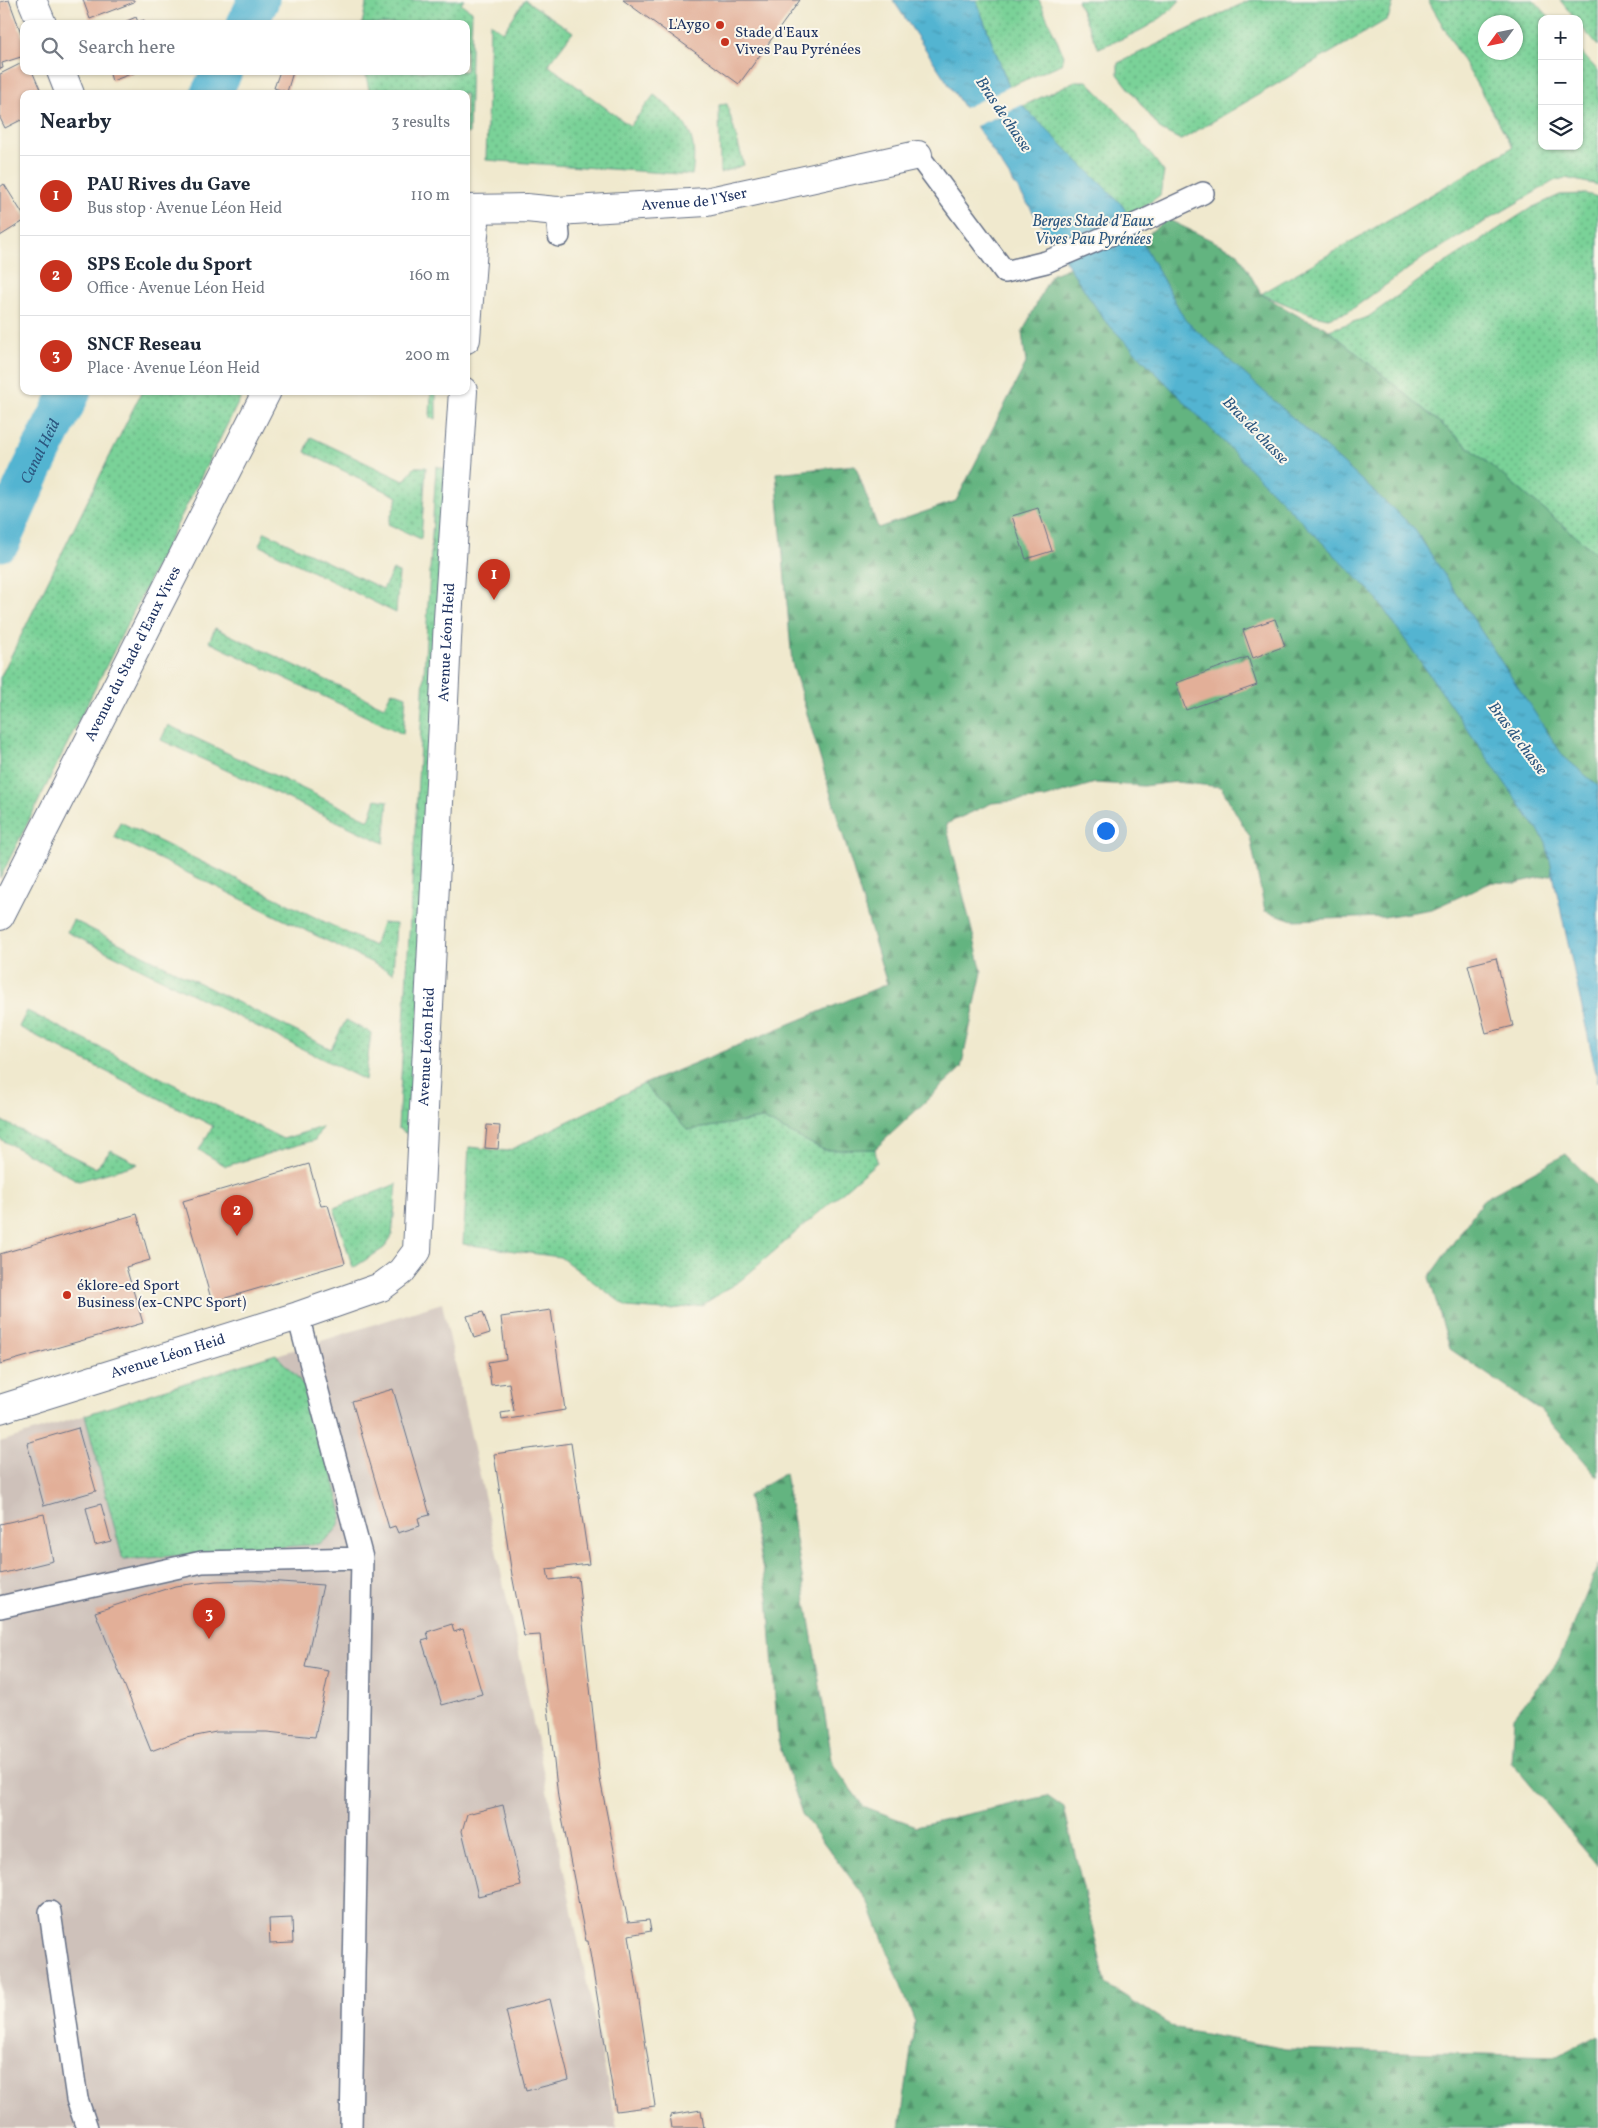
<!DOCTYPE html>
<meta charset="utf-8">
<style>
:root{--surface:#fff;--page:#f6f6f7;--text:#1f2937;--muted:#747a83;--line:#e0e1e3;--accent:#c8321e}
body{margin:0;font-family:Vollkorn,serif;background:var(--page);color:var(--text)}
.controls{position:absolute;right:15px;top:15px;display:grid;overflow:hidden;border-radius:10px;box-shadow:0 1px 4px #0004}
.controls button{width:45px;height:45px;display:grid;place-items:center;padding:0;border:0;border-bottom:1px solid var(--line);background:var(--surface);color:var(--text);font:25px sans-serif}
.compass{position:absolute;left:1478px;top:15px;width:45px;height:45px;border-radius:50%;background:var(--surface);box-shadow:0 1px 4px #0004;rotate:237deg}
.you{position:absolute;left:1105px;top:830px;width:18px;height:18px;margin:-12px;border:4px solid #fff;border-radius:50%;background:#1a73e8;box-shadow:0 0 0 8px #1a73e833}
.badge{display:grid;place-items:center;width:32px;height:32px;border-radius:50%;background:var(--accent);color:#fff;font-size:16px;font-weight:700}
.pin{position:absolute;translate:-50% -41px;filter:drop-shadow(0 1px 2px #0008)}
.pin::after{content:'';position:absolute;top:26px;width:18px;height:15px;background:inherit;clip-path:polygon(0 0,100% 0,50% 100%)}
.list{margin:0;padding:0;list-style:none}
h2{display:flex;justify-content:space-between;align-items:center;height:65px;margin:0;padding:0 20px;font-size:21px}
h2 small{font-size:16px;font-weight:400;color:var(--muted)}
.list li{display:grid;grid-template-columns:32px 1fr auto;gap:15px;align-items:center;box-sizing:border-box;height:80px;padding:0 20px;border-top:1px solid var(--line)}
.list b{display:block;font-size:19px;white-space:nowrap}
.list p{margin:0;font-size:16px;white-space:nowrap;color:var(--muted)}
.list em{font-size:16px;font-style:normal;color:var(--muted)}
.icon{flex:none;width:28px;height:28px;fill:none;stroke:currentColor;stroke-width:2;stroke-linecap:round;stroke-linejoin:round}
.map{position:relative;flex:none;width:1598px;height:2128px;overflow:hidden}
.search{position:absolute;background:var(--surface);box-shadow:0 1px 4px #0004;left:20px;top:20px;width:450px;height:55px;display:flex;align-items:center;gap:12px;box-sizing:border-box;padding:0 18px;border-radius:10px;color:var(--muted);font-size:19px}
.panel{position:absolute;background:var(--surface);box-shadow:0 1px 4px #0004;left:20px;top:90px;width:450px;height:305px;border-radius:10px}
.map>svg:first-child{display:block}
.industrial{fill:#cec1ba}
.grass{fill:url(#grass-dots);stroke:#4a807b;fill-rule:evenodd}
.forest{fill:url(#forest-firs);stroke:#3f726f}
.water{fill:url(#water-ripples);stroke:#377298}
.pier{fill:#f0e9ce}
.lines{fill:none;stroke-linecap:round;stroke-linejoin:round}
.canal{stroke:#53b4d1;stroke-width:41}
.building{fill:#e2af98}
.service-casing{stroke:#667085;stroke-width:24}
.minor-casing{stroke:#667085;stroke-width:30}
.service{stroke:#fff;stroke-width:21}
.minor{stroke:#fff;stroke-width:28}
.poi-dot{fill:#c8321e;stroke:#fbf7ec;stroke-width:2}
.labels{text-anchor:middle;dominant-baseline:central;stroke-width:4;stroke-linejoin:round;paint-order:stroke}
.poi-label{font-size:15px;fill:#1b2f5e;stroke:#fbf7ec;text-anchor:start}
.street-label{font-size:15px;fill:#1b2f5e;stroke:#fbf7ec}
.water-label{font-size:16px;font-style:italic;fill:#2c5780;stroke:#fbf7ec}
</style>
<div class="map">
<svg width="1598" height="2128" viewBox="0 0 1598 2128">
<defs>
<pattern id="grass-dots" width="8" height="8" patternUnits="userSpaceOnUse" patternTransform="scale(1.25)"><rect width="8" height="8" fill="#7ad298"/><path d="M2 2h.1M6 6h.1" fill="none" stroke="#63ab7f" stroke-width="1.8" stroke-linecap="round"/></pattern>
<pattern id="forest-firs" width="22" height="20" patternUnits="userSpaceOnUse" patternTransform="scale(1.25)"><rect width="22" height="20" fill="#63b480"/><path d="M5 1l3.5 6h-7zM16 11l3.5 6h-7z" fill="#51936c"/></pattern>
<pattern id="water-ripples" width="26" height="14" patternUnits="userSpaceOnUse" patternTransform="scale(1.25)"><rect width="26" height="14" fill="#53b4d1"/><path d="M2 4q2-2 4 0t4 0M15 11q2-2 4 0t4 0" fill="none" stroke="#4493ad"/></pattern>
</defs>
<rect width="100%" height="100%" fill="#fbf7ec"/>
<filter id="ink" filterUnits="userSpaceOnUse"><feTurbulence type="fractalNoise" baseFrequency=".02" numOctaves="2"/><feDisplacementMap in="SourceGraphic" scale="10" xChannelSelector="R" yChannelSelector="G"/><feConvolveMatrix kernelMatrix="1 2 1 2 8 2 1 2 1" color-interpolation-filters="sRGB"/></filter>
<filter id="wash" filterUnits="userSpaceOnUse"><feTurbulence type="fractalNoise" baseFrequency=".0096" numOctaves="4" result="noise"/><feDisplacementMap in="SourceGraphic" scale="20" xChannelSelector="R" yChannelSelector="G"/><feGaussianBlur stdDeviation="1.12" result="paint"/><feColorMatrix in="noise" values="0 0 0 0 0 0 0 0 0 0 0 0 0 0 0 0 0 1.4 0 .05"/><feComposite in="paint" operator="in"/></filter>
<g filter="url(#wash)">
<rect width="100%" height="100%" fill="#f0e9ce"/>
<path class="industrial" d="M442 1303 520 1659 617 2128H0V1442Z"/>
<path class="grass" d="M367 0H464L461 4 472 11 469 134 466 133V94H370L365 71H466V24H362Z
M525 0 573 32 548 65 630 126 654 95C685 119 699 134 692 175L486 160 490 23 503 32Z
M976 0H1039L1064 56 1061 64 1009 87Z
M1077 0H1180C1159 25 1128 37 1098 48Z
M1250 0H1394L1388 19 1181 140 1161 130 1118 74V63Z
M1428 0H1534L1551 19H1542V146H1579V50L1598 71V185L1565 178 1554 181 1426 256 1348 312 1328 318 1310 314 1261 294 1513 147ZM1486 22H1516V52H1486Z
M1560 0H1598V46L1579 24V19H1575Z
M1075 81H1087L1125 120 1164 172 1160 195 1138 211 1128 215 1122 205 1023 106Z
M727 104 744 165 720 173 719 105Z
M1586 194 1598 197V555L1329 330 1368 317 1431 272 1531 208 1560 195Z
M142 391H244L0 878V678Z
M429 391H436V419L430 418 431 393Z
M311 437 404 481 415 467H426L421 539 388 524 398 497 305 452Z
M436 466 449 470 412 1137 398 1128Z
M265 532 383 589 393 570 399 573 396 613 259 545Z
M215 628 384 707 392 691 406 696 403 734 209 642Z
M168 725 369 820 376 799 388 801 384 843 161 740Z
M120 822 374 946 382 923 396 924 393 973 114 837Z
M73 920 331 1049 346 1020 371 1033 365 1080 67 932Z
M27 1011 283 1139 322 1127 315 1140 226 1166 199 1150 213 1126 19 1027Z
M644 1084 688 1130 763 1119 824 1150 875 1149 877 1162 741 1280 702 1305 663 1310 627 1307 560 1257 463 1244 469 1147 508 1151Z
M0 1120 96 1168 111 1150 138 1164 79 1181 0 1139Z
M397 1184 392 1236 384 1248 353 1268 334 1208Z
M276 1354C285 1366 297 1374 304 1387 324 1426 331 1472 342 1514 339 1529 332 1536 319 1544L123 1560 85 1415Z"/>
<path class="forest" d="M1167 219 1238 253 1261 294 1302 318 1325 327 1598 555V864L1516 883 1492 882 1432 909 1384 917 1293 920 1265 911 1250 837 1221 787 1176 782 1143 786 1095 783 1045 798 992 803 946 824 982 972 961 1068 875 1149 824 1150 763 1119 688 1130 644 1084 887 984 792 663 776 473 855 465 878 528 956 501 1026 363 1022 333 1051 275 1148 234Z
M1566 1154 1598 1187V1477L1540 1410 1450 1349 1429 1277 1484 1199Z
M785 1473 833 1765 863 1806 916 1826 1047 1796 1064 1808 1106 1984 1177 2029 1287 2049 1558 2056 1598 2035V2128H900L915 2022 868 1901 802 1814 778 1741 768 1596 748 1496Z
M1598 1566V1865L1511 1762 1514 1717 1560 1658Z"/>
<path class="water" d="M893 0H976L1012 95 1122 205 1185 320 1413 527 1563 756 1598 786V1082L1546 842 1374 595 1105 321Z"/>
<path class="pier" d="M1011 86 1014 94 1024 104 974 127 962 109Z"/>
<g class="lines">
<g class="canal">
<path d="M247 24 259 0"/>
<path d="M211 94 222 71"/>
<path id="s1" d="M0 541 30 474 71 391"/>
</g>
</g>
<g id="blocks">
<path class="building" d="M9 0 24 41V56L2 63 3 68 0 69V2Z
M83 0H134V2L90 19Z
M623 0H800L739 84Z
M136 17 138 22 144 20 146 24H120Z
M24 62V71H32L42 94H24V125L21 120 5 128 0 118V74Z
M109 71H139L112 81Z
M280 71 293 72 287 92 274 88Z
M4 184 24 216V221L0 236V187Z
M1038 508 1052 551 1026 559 1012 516Z
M1275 619 1285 646 1253 658 1243 630Z
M1248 657 1257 685 1186 710 1176 683Z
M1496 958 1513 1026 1486 1033 1468 965Z
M487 1125 500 1126 498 1149 485 1148Z
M309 1164 321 1206 328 1205 345 1263 212 1302 183 1201Z
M137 1214 150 1260 126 1267 143 1323 0 1364V1254Z
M551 1310 565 1410 502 1420 501 1413 514 1411 509 1383 491 1385 488 1362 506 1359 501 1317Z
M483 1312 490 1333 474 1338 467 1316Z
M393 1389 430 1515 418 1518 420 1526 398 1533 395 1526 389 1528 352 1401Z
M78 1428 96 1491 44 1506 27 1443Z
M571 1443 589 1564 547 1569 549 1580 578 1577 600 1779 628 1922 649 1920 651 1931 629 1935 655 2106 616 2111 588 1941H586L558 1797 540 1635 524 1636 512 1575 494 1454Z
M101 1504 111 1541 95 1545 86 1508Z
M44 1514 53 1561 0 1574V1524Z
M252 1580 323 1585 305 1667 329 1671 315 1737 267 1732H216L186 1738 151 1751 95 1612 175 1586 216 1581Z
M452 1624 454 1632 463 1629 482 1694 442 1705 422 1641 429 1639 427 1632Z
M503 1805 521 1886 478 1896 462 1831 467 1814Z
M292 1918 293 1943 270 1944 269 1919Z
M550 1999 569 2080 526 2091 506 2011Z
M701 2110 704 2128H672L670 2115Z"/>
</g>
</g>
<g filter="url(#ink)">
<use href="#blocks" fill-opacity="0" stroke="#667085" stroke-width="1"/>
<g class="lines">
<g class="service-casing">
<path id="service" d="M918 155 1005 272 1046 262 1143 221 1203 193
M557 211 559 236
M298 1316 362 1558 351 2128
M0 1607 202 1562 362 1558
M50 1912 77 2099 87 2128"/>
</g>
<g class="minor-casing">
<g id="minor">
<path d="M32 0 42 24"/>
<path d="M61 71 70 94"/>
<path id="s2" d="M466 209 526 208 557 211 706 202 918 155"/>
<path d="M466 339 476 209"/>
<path id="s3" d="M0 916 267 391"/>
<path id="s4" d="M0 1409 298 1316 381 1287 401 1272 417 1251 448 619 463 391"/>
</g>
</g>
<use href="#service" class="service"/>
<use href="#minor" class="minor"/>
</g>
</g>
<g class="poi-dot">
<circle cx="720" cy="25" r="5"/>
<circle cx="725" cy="42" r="5"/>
<circle cx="67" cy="1295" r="5"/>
</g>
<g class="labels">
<g class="poi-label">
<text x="710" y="25" text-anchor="end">L'Aygo</text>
<text x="735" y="33">Stade d'Eaux<tspan x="735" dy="17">Vives Pau Pyrénées</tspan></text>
<text x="77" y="1286">éklore-ed Sport<tspan x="77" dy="17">Business (ex-CNPC Sport)</tspan></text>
</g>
<g class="street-label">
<text stroke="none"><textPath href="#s2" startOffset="229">Avenue de l'Yser</textPath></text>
<text stroke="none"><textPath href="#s4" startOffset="1061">Avenue Léon Heid</textPath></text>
<text stroke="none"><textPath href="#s3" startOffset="294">Avenue du Stade d'Eaux Vives</textPath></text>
<text stroke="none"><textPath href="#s4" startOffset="656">Avenue Léon Heid</textPath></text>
<text stroke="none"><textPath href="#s4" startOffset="176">Avenue Léon Heid</textPath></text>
</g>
<g class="water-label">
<text transform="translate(1003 115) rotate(56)">Bras de chasse</text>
<text x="1093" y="222">Berges Stade d'Eaux<tspan x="1093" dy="18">Vives Pau Pyrénées</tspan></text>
<text transform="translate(1255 431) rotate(46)">Bras de chasse</text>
<text stroke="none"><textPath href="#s1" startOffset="98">Canal Heïd</textPath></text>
<text transform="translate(1517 739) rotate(53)">Bras de chasse</text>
</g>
</g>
</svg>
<div class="controls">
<button>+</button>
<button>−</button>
<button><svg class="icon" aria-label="layers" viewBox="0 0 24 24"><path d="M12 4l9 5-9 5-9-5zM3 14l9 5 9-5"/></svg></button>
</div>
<svg class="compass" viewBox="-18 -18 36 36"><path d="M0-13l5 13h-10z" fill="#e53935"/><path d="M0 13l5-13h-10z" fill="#747a83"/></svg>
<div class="you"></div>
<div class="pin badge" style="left:494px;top:600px">1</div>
<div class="pin badge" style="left:237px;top:1236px">2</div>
<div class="pin badge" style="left:209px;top:1639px">3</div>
<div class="search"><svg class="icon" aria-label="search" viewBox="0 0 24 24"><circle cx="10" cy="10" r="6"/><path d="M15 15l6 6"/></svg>Search here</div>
<section class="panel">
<h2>Nearby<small>3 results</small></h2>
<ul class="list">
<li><span class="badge">1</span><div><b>PAU Rives du Gave</b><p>Bus stop · Avenue Léon Heid</p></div><em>110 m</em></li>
<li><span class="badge">2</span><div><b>SPS Ecole du Sport</b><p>Office · Avenue Léon Heid</p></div><em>160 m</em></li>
<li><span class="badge">3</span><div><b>SNCF Reseau</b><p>Place · Avenue Léon Heid</p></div><em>200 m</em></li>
</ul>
</section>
</div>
